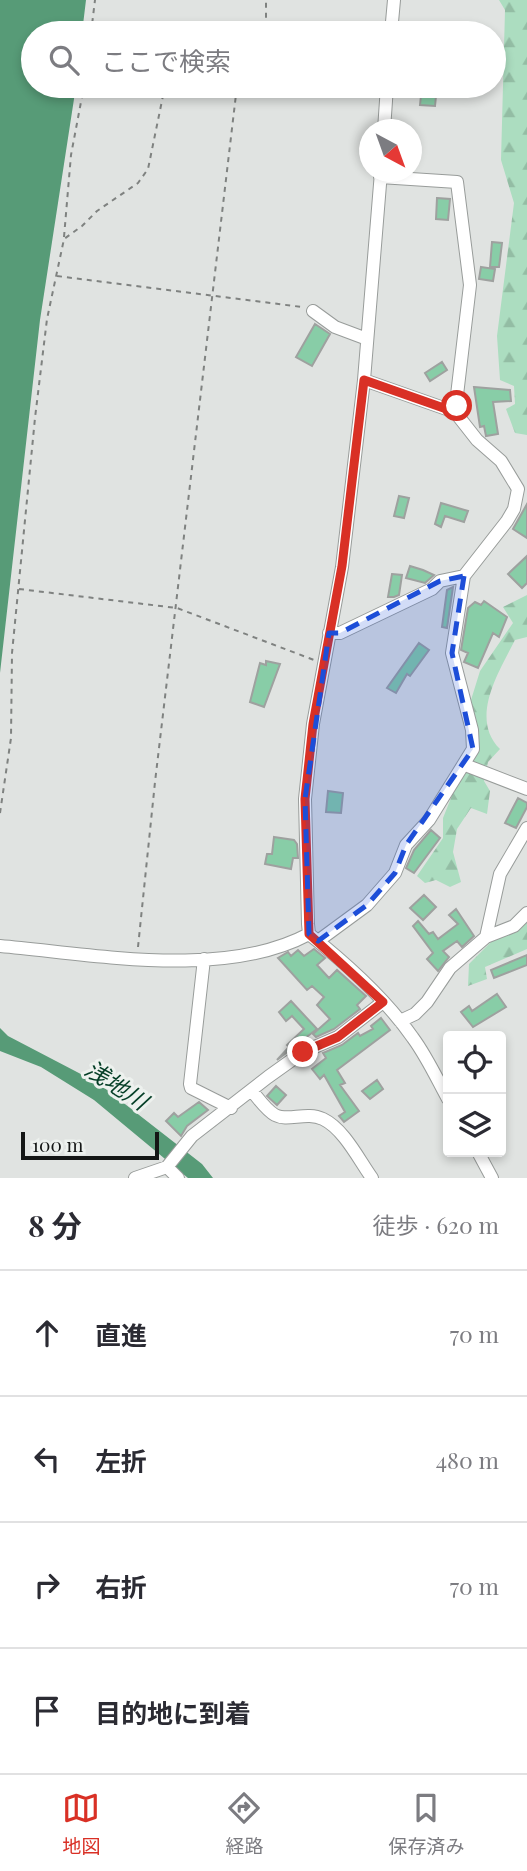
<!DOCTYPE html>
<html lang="ja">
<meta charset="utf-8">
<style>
:root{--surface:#fff;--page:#f2f2f3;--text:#2b2b33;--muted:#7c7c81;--line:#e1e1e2;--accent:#d93025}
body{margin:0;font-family:"Playfair Display","Noto Sans JP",serif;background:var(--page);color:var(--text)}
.controls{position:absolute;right:21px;bottom:21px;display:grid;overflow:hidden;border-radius:7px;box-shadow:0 4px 10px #0003}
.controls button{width:63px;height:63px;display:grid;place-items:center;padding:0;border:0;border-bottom:2px solid var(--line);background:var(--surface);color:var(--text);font:35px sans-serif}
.compass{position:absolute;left:359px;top:119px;width:63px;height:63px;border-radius:50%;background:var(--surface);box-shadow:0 4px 10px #0003;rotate:139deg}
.scale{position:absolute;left:21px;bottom:18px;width:138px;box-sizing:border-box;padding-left:7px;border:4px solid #141615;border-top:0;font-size:19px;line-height:24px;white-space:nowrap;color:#141615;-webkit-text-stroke:5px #edf1ee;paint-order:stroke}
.stop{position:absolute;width:21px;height:21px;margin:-16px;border:5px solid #d93025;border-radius:50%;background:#fff}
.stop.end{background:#d93025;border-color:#fff;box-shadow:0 2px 7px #0008}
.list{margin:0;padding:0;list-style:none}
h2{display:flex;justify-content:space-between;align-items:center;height:91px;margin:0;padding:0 28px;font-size:30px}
h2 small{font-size:23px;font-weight:400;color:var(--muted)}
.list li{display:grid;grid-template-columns:46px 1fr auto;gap:21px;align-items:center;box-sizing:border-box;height:126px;padding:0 28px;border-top:2px solid var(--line)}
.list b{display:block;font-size:26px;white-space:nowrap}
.list em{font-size:23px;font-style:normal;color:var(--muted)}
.icon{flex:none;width:38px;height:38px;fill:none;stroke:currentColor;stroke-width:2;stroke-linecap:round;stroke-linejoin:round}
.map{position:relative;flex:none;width:527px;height:1178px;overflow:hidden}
.search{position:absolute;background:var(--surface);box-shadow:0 4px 10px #0003;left:21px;right:21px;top:21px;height:77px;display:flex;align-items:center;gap:18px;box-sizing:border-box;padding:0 24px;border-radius:38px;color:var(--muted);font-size:26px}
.sheet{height:595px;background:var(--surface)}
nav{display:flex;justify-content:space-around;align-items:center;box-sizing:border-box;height:98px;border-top:2px solid var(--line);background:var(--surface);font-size:19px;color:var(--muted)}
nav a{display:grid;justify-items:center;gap:4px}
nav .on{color:var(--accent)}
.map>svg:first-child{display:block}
.forest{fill:url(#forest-firs)}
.water{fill:#579b77}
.building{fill:#88cda7;stroke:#9ea19f;stroke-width:2}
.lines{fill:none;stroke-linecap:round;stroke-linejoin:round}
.minor-casing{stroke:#989c9a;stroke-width:14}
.path{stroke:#7f8280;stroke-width:2;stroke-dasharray:5 5;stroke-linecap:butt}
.minor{stroke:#fff;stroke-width:12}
.route{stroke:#d93025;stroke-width:9}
.marked{fill:#1d4ed8;fill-opacity:0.2;stroke:#1d4ed8;stroke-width:5;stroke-dasharray:14 9;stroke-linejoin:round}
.labels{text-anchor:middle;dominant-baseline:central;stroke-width:6;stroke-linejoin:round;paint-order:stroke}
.water-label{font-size:23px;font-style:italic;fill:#043e26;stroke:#edf1ee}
</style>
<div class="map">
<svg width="527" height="1178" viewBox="0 0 527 1178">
<defs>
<pattern id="forest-firs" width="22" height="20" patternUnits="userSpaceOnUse" patternTransform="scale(1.75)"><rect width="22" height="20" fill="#acddc0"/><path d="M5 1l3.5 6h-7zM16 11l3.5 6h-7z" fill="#93bda4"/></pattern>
</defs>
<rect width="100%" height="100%" fill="#e0e3e1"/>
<path class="forest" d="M499 0H527V435L515 433 506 409 515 404 514 386 500 380 497 336 514 203 501 160 505 10Z
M527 595V637L515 640C499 672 469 718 500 749L488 762 484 781 490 791 487 814 471 808 457 829 453 852 461 882 450 887 436 880 425 883 417 876 443 838V818L455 788 478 751 479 737 471 700 480 671 513 623 503 607Z
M527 919V949L485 967 487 979 468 986 469 964 492 941Z"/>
<path class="water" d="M0 0H86L82 33H33V86H76L40 320 0 673Z
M0 1028 8 1036 98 1083 202 1164 213 1178H188L94 1100 41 1067 0 1051Z"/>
<path class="building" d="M422 86H437L435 106 420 105Z
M437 198 450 199 448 220 436 219Z
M492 242 502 243 499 267H490Z
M481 267 495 269 493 281 479 279Z
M315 324 330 334 312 366 296 357Z
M442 362 447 370 430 381 425 373Z
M474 387 510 390 511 401 493 402 498 434 486 436 484 426 480 427Z
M399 496 409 498 404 518 394 516Z
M441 503 468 511 464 522 445 516 441 527 435 524Z
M527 504V538L513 529Z
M527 556V583L522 588 508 574Z
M410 566 423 570 434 575 425 583 406 578Z
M392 574 402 575 399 595 394 597H388Z
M453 587 447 628 442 627 447 590Z
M484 601 507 617 499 637 493 633 478 668 464 662 468 653 461 650 468 608 475 602 481 605Z
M419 643 429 650 410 676 407 674 396 693 387 688Z
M266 661 280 664 264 707 250 702 260 663 266 665Z
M328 791 343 793 341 813 326 812Z
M518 798 527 803V807L516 828 505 823Z
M431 830 440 838 414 873 406 868 414 850Z
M274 837 294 840 297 844 298 858H293L291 869 265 864 267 854H272Z
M424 895 436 907 423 920 410 908Z
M456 909 474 936 462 947 457 941 443 951 449 957 438 971 427 959 433 953 413 926 418 921 429 934 433 932 438 939 458 924 449 915Z
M314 949 325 958 317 965 329 978 337 970 366 996 357 1005 360 1009 334 1029 316 1037 313 1034 330 1019 317 1005 324 997 312 986 307 990 278 958 288 952 291 956 298 950 304 956Z
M527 955V965L494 978 491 970Z
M497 994 506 1007 473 1027 461 1012 469 1006 472 1011Z
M291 1001 317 1029 277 1060 289 1047 287 1045 304 1029 292 1016 286 1021 279 1012Z
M381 1018 390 1030 337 1070 345 1083 340 1085 359 1111 344 1122 339 1116 345 1112 324 1075 320 1079 312 1069 326 1058 323 1053 342 1045 358 1033 360 1036 373 1029 371 1026Z
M377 1080 383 1089 370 1099 362 1091Z
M276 1086 286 1095 277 1105 267 1096Z
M199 1102 208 1110 187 1126 181 1136 166 1121 174 1113 178 1117Z"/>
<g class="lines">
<g class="minor-casing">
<path id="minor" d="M391 33 394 0
M384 130 387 86
M381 172 364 380 342 567 313 724 305 799 308 924 309 934C347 964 385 998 413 1038 427 1057 437 1079 448 1099
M380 177 457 182 470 285 455 412
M313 311 335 327 367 339
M329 633H340L432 589 440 581 464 576
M465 765 527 789
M486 937 514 926 527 913
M318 941 367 905 395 873 406 845 429 820 473 749 472 730 452 653 464 576 507 521 514 509 518 489 501 461 477 440 455 412 364 380
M0 946C93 954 223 980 309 934
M204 959 190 1084 191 1088 231 1108
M400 1021 415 1014 427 1002 450 968 486 937 500 874 527 828
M252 1091C258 1098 266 1110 275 1115 288 1122 306 1111 323 1119 344 1129 359 1160 372 1178
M478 1152 492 1178
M167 1167 178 1178
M135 1178 167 1167 192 1136 268 1077 303 1052 338 1037 383 1002"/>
</g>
<path class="path" d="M266 24 342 33
M91 33 95 0
M244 33 266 24V0
M64 237 71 155 84 86
M57 276 302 307
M19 589 177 608 314 660
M0 813 11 738 12 653 35 418 47 319 64 239 82 226 97 211 138 183 148 169 165 86
M138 947 155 782 237 86"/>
<use href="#minor" class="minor"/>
</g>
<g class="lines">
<path class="route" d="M303 1052 338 1037 383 1002 309 934 305 799 313 724 342 566 364 380 455 412 457 406"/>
</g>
<path class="marked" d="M464 576 452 653 473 749 406 845 395 873 367 905 318 941 309 934 305 799 329 633H340L440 581Z"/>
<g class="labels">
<g class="water-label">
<text transform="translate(117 1084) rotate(33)">浅地川</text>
</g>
</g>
</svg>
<div class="controls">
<button><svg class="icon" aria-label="locate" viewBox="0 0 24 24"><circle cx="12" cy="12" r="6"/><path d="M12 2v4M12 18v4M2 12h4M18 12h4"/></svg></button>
<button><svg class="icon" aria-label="layers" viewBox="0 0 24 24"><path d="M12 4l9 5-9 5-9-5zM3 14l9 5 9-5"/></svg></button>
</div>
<svg class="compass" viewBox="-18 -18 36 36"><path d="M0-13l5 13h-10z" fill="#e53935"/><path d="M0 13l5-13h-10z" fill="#7c7c81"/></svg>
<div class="scale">100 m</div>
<div class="stop" style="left:457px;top:406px"></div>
<div class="stop end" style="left:303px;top:1052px"></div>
<div class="search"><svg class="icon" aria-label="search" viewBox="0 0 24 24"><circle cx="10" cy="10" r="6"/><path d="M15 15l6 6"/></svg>ここで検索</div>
</div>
<section class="sheet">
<h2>8 分<small>徒歩 · 620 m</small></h2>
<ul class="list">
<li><svg class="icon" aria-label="ahead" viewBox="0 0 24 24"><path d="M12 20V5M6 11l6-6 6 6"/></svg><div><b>直進</b></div><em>70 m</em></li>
<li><svg class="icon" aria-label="left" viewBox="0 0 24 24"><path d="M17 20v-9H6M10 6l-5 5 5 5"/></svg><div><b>左折</b></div><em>480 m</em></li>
<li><svg class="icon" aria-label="right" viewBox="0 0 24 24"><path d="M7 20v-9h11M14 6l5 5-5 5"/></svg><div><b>右折</b></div><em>70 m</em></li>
<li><svg class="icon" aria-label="arrive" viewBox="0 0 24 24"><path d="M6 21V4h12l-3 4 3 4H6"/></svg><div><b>目的地に到着</b></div></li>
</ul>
</section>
<nav>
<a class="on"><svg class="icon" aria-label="map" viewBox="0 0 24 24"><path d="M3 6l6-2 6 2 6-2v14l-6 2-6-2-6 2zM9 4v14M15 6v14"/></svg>地図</a>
<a><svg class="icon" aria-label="directions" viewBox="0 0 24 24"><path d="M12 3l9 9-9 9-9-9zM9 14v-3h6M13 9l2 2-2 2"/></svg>経路</a>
<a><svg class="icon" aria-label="saved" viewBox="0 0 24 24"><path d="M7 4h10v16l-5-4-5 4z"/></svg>保存済み</a>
</nav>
